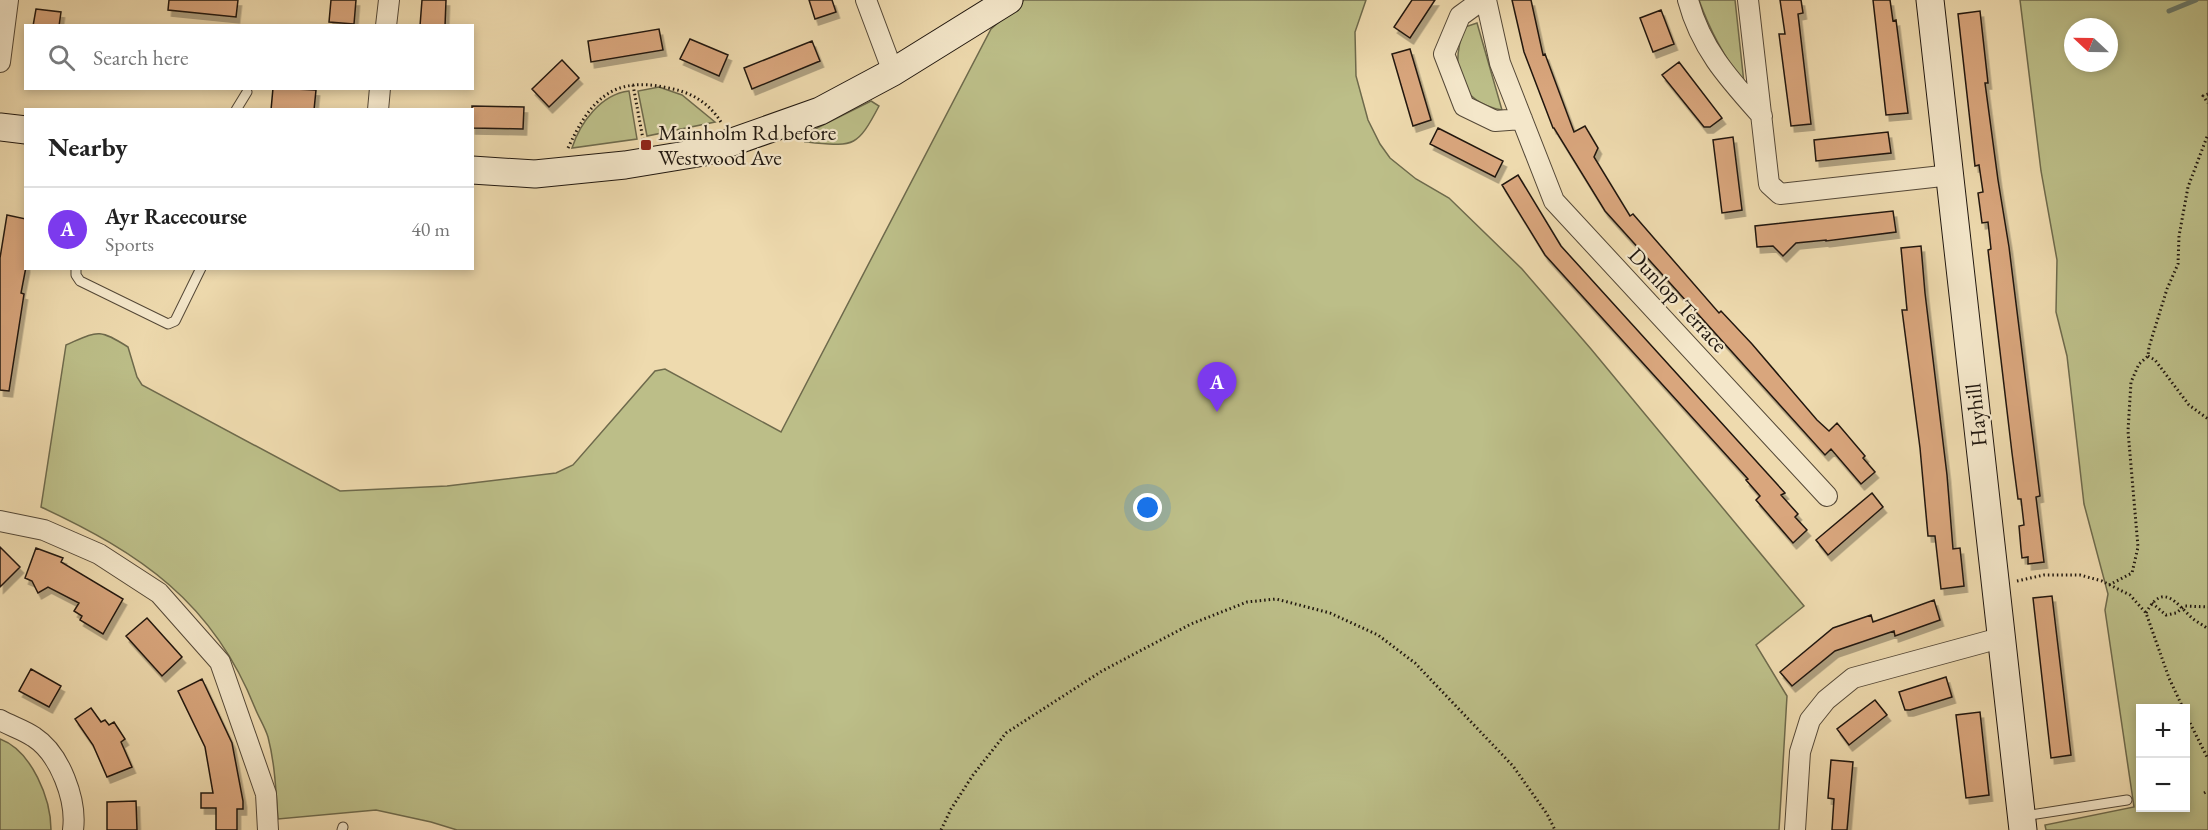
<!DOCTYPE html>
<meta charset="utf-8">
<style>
:root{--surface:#fff;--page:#f6f6f6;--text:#222;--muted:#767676;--line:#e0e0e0;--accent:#7c3aed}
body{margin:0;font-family:"EB Garamond",serif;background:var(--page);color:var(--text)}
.controls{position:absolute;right:18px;bottom:18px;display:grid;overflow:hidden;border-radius:0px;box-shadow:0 3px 9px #0003}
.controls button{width:54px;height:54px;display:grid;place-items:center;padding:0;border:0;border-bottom:2px solid var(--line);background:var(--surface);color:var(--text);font:30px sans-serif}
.compass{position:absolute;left:2064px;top:18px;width:54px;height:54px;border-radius:50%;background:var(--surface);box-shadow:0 3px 9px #0003;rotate:292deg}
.you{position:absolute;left:1148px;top:508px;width:21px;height:21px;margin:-15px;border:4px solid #fff;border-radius:50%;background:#1a73e8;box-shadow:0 0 0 9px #1a73e833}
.badge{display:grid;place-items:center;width:39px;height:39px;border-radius:50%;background:var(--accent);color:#fff;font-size:20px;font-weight:700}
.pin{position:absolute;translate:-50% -50px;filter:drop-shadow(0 2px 3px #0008)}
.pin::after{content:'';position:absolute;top:32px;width:21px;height:18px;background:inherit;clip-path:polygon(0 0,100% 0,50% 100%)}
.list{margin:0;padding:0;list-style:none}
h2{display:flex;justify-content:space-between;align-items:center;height:78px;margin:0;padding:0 24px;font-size:26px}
h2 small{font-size:20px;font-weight:400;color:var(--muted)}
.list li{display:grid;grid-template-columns:39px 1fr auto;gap:18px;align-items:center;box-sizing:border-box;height:84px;padding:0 24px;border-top:2px solid var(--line)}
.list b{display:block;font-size:22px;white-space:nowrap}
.list p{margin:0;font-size:20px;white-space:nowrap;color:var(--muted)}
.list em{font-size:20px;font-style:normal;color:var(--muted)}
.icon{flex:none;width:33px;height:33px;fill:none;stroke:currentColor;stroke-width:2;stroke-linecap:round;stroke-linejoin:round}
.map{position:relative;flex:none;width:2208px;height:830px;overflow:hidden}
.search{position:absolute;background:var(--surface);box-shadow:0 3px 9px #0003;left:24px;top:24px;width:450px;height:66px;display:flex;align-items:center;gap:15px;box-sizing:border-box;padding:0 21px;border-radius:0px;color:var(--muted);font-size:22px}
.panel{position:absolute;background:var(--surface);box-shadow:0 3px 9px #0003;left:24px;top:108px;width:450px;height:162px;border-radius:0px}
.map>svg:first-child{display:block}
.green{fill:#bcbe88;stroke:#6e6a4c;stroke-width:1.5;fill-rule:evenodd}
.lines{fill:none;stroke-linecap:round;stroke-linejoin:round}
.stream{stroke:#69796a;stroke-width:5}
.building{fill:#d9a67d;stroke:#20170f;stroke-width:1.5;filter:url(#shadow)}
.lane-casing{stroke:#544837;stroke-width:11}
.street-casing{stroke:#544837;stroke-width:22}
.secondary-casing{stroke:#20170f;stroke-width:29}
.path{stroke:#20170f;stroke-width:3;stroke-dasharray:1.5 3;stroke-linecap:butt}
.lane{stroke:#f4e7ca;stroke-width:9}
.street{stroke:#f4e7ca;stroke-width:20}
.secondary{stroke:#f4e7ca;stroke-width:27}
.poi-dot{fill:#8f2418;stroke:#f4e7ca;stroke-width:2}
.labels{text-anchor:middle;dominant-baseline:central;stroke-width:4.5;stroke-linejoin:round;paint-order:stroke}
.poi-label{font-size:22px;fill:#20170f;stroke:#f4e7ca;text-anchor:start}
.street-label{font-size:22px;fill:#20170f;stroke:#f4e7ca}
</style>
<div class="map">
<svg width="2208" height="830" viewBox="0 0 2208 830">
<defs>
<filter id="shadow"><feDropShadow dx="3.5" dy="6" stdDeviation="0" flood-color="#0004"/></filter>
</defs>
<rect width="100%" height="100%" fill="#eedaae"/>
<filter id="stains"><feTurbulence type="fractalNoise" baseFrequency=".00333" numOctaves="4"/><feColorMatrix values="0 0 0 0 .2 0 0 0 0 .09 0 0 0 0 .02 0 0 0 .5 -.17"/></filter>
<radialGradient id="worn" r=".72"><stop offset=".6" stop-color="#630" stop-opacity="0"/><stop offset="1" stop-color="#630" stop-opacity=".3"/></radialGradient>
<path class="green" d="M1024 0H1366L1355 32 1356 76 1368 120 1380 144 1390 158 1416 179 1449 198 1522 269 1591 349 1804 606 1756 645 1787 696 1779 830H457L431 822 376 810 278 819C276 792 275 764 268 737 265 727 259 718 255 708 213 602 140 553 41 507L66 345C98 331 98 328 128 347L137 377 142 385 340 491 447 486 556 473 573 465 655 371 665 369 781 432 991 29Z
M1699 0H1735L1744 83C1724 57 1710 31 1699 0Z
M2020 0H2208V830H2046L2045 825 2134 807 2105 610 2108 594 2084 504 2067 356 2056 312 2057 260 2041 171ZM2073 27H2109V63H2073ZM2140 708H2186V808H2140Z
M1477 23 1502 110C1457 102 1450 65 1465 27Z
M659 87 682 95 715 122 647 136 638 91Z
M629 91 637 139 572 148C580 123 601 94 629 91Z
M871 101 879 106C856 150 853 146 805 142L809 132Z
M0 739C32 751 51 799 51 830H0Z"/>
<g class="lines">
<path class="stream" d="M2169 11 2196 0"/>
</g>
<path class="building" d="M169 0H238L236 17 168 10Z
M331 0H356L354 24 329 22Z
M422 0H446L445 26H420Z
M809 0H832L836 12 815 19Z
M1412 0H1435L1410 38 1394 27Z
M1512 0H1531L1543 55 1545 54 1574 132 1585 126 1598 148 1594 157 1630 216 1633 214 1719 313 1721 311 1752 344 1817 420 1829 431 1837 423 1865 456 1863 458 1875 472 1861 484 1831 449 1825 455 1605 211 1554 128H1553L1524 52Z
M1780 0H1801L1803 13 1798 14 1811 124 1791 126 1779 34H1785Z
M1873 0H1890L1893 21 1896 20 1908 113 1886 115Z
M36 9 61 12 59 26H33Z
M1661 10 1674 44 1653 52 1640 18Z
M1980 11 1988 83H1985L1998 180 2009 247 2040 496 2036 497 2044 562 2028 564V557L2022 558 2021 549 2019 526 2024 525 2021 499H2018L2012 453 1988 250 1991 249 1988 222 1982 223 1978 193 1983 192 1979 165 1975 166 1958 14Z
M659 29 663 50 591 62 588 41Z
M690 39 728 55 719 76 680 59Z
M812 41 820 61 752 89 744 68Z
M1410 49 1431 120 1413 126 1392 54Z
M562 60 579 78 549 107 532 89Z
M1679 62 1722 118 1710 127H1704L1662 75Z
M273 88 316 90 314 110H271Z
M472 106 524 107 523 129 472 128Z
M1438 128 1503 161 1495 177 1430 144Z
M1888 132 1891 153 1816 161 1814 140Z
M1733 137 1742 210 1722 213 1713 140Z
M1518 175 1561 246 1785 493 1781 495 1798 514 1795 517 1807 530 1793 543 1756 500 1760 496 1746 480 1748 479 1545 255 1502 185Z
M1893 211 1896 232 1826 241V240L1796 243 1783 256 1773 246 1757 247 1755 226Z
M7 215 26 219V267L21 293 24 294 9 391 0 390V258Z
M1921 246 1925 293 1947 475 1953 549 1960 548 1964 586 1941 589 1935 536H1928L1920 448 1902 310H1907L1901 248Z
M1872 493 1883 507 1828 555 1816 540Z
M0 547 20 567 0 587Z
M36 548 63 558 61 562 123 599 103 634 80 620 82 616 74 611 79 603 48 587 38 593 32 581 25 578Z
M2052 596 2071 755 2051 758 2033 598Z
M1934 600 1940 620 1895 636 1894 631 1835 651 1792 686 1780 672 1833 628 1871 615 1873 622Z
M147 618 182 657 162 676 126 636Z
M31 669 61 686 49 707 19 691Z
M1946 677 1952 697 1910 710H1905L1899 692Z
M202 679 232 743 243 801V809H237V830H216V808H201V793H213L205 747 178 691Z
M1875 700 1887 715 1849 745 1837 729Z
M91 708 101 722 105 720 109 725 114 722 125 739 121 742 132 767 107 777 93 745 75 719Z
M1980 712 1989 795 1966 798 1956 715Z
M1831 760 1853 762 1847 830H1832L1834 799 1828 798Z
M136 801 137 830H107V802Z"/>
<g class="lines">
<g class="lane-casing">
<path id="lane" d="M236 110 247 92
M76 268V275L80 281 168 324 175 321 201 268
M2024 816 2127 800
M342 830 343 827"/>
</g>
<g class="street-casing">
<path id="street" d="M866 0 893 72
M1482 0 1460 16 1444 54 1464 106 1495 121 1522 119
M1486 0 1500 63 1554 201 1827 496
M1688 0C1701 49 1729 79 1762 116
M1748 0 1769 184 1780 194 1951 175
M386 26 389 0
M0 62 8 0
M378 110 380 88
M0 521 44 530 99 554 159 593 220 662 266 794 268 830
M0 720C11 726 24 730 34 737 60 754 77 800 73 830
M1795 830 1800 752 1810 720 1826 700 1853 678 2000 638"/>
</g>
<g class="secondary-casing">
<path id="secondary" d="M1930 0 2023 830
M0 127 26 130
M472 170 535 174 625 165 704 152 820 111 893 72 1009 0"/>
</g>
<path class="path" d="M633 85 643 139
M2208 94 2203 96 2208 103
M568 148C590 101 612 75 668 88 691 92 708 102 721 122
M2148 356 2155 360 2189 405 2208 419
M2017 581 2044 575H2080L2102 581 2130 595 2146 613 2169 678 2183 708
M2109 585 2132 573 2138 547 2128 431 2131 382 2139 364 2148 356 2149 347 2167 289 2178 264 2179 236 2188 187 2208 134
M2152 603 2166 615 2176 613 2185 606 2208 607
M2146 613C2163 582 2175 602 2192 618 2197 622 2203 625 2208 629
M2186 715 2208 759
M2204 793 2208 791
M941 830 951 809 973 775 1006 733 1102 671 1191 624 1247 602 1276 599 1330 613 1378 635 1415 663 1513 766 1547 814 1555 830"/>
<use href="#lane" class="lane"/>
<use href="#street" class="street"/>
<use href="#secondary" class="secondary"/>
</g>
<rect class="poi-dot" x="640" y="139" width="12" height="12" rx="3"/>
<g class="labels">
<g class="poi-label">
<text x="658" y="132">Mainholm Rd before<tspan x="658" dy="25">Westwood Ave</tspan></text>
</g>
<g class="street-label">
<text transform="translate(1678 300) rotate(47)">Dunlop Terrace</text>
<text transform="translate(1976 415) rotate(-96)">Hayhill</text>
</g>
</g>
<rect width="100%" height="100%" filter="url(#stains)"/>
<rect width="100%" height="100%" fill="url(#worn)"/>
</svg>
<div class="controls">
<button>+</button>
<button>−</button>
</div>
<svg class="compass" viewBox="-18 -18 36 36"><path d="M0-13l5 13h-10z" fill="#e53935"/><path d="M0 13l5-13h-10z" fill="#767676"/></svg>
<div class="you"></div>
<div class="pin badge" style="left:1217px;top:412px">A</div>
<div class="search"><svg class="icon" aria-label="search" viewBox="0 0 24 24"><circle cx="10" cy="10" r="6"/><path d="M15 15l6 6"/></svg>Search here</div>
<section class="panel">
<h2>Nearby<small></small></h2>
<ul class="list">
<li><span class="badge">A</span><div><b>Ayr Racecourse</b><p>Sports</p></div><em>40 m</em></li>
</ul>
</section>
</div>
